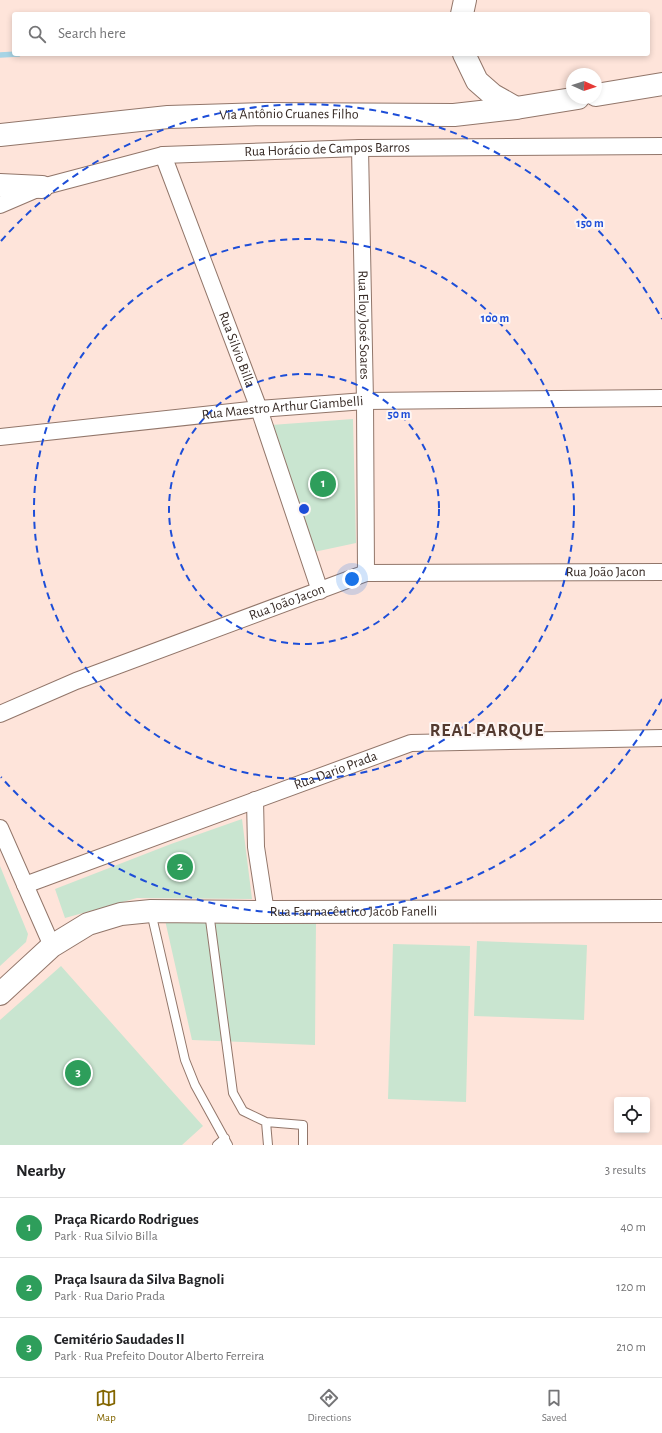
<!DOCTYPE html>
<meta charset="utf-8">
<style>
:root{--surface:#fff;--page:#f2f2f2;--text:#202124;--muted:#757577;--line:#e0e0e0;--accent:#836600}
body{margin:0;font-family:"Alegreya Sans",sans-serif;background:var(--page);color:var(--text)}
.controls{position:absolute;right:12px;bottom:12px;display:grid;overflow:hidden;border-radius:4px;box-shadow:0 2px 6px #0003}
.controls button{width:36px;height:36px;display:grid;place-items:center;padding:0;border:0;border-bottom:1px solid var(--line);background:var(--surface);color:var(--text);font:20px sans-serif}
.compass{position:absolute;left:566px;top:68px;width:36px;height:36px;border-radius:50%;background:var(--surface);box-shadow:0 2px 6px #0003;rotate:93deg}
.you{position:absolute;left:352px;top:579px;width:14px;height:14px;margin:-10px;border:3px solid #fff;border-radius:50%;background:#1a73e8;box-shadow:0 0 0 6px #1a73e833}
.badge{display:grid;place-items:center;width:26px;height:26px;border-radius:50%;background:var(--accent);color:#fff;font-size:13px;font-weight:700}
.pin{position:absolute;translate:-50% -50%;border:2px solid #fff;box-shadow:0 1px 4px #0006}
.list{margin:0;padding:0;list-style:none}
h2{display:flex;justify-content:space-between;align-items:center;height:52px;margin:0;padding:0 16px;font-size:17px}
h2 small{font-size:13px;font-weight:400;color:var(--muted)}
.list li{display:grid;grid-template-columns:26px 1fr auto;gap:12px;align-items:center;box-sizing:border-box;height:60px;padding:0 16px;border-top:1px solid var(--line)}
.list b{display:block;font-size:15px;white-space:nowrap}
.list p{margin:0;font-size:13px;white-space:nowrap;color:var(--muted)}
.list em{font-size:13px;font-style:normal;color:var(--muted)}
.icon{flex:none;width:22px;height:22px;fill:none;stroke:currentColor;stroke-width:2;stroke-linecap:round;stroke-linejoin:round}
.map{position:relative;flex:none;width:662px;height:1145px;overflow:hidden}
.search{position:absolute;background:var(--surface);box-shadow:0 2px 6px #0003;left:12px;right:12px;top:12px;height:44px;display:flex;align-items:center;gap:10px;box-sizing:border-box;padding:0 14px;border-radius:4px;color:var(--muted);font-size:15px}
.sheet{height:232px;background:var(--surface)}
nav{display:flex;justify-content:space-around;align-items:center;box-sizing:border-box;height:56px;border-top:1px solid var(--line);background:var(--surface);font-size:11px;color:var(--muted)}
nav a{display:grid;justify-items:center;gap:2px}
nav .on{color:var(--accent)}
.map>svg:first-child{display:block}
.green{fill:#c9e5d0}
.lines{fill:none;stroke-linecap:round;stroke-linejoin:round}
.stream{stroke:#a7d4e5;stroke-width:5.5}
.lane-casing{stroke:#92766a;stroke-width:10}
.street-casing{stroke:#92766a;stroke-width:18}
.secondary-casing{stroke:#92766a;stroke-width:24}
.primary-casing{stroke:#92766a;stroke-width:24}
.lane{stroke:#fff;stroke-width:8}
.street{stroke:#fff;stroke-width:16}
.secondary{stroke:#fff;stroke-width:22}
.primary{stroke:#fff;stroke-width:22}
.ring{fill:none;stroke:#1d4ed8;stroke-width:2;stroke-dasharray:7 5}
.labels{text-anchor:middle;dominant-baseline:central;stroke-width:4;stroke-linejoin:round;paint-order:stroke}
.street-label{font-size:14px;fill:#382c27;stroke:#fdf6f4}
.district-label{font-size:18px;font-weight:bold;letter-spacing:1px;fill:#533a30;stroke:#fdf6f4}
.centre{fill:#1d4ed8;stroke:#fdf6f4;stroke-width:2}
.ring-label{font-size:12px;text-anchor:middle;font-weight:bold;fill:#1d4ed8;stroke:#fdf6f4;stroke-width:4;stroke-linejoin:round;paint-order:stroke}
</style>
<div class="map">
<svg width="662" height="1145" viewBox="0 0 662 1145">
<rect width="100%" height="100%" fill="#fee4da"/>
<path class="green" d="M353 419 356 543 314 552 271 425Z
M242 819 252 899 137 898 65 918 55 889 171 844Z
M0 866 28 934 26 942 0 966Z
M165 920 316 921 315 1045 192 1040Z
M477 941 587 945 584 1020 474 1016Z
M393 944 470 946 466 1102 388 1099Z
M61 966 203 1126 182 1145H0V1020Z"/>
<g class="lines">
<path class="stream" d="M0 55 18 54"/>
<g class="lane-casing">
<path id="lane" d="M151 912 185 1060 195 1085 228 1145
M209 912 233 1093 243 1111 266 1122 303 1125V1145
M266 1122 268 1145
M217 1145 225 1138"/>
</g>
<g class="street-casing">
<g id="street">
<path id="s1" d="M360 148 365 401 366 573"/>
<path id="s2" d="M163 155 259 409 320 591"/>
<path id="s3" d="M0 205 42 187 163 155 360 148 662 146"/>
<path id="s4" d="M0 437 259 409 365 401 662 398"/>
<path id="s5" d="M0 714 76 681 366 573 662 572"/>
<path d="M255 800 256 847 266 912"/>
<path d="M0 828 52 946"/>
<path id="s6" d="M25 885 411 743 662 738"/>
</g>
</g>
<g class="secondary-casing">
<g id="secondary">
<path id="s7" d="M0 994 52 946 88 924 121 914 151 911 266 912 662 911"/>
</g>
</g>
<g class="primary-casing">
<g id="primary">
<path d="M462 14 465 0"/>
<path d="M464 54 477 81 493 95 516 108"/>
<path d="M596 95 662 84"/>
<path id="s8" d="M0 135 168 117 265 114 454 115 516 108 578 98"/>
<path d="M0 185 42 187"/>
</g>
</g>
<use href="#lane" class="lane"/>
<use href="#street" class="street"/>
<use href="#secondary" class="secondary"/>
<use href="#primary" class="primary"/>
</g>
<g class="ring">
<circle cx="304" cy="509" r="135"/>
<circle cx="304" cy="509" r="270"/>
<path d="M662 699A405 405 0 0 1 1 777M1 241A405 405 0 0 1 662 319"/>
</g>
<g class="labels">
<g class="street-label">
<text stroke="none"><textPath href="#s8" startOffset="290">Via Antônio Cruanes Filho</textPath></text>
<text stroke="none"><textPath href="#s3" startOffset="335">Rua Horácio de Campos Barros</textPath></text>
<text stroke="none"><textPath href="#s1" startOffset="177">Rua Eloy José Soares</textPath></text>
<text stroke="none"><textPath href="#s2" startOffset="208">Rua Silvio Billa</textPath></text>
<text stroke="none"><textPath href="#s4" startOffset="284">Rua Maestro Arthur Giambelli</textPath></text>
<text stroke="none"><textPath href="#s5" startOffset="632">Rua João Jacon</textPath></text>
<text stroke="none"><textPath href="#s5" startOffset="308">Rua João Jacon</textPath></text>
<text stroke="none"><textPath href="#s6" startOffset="331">Rua Dario Prada</textPath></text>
<text stroke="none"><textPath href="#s7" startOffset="380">Rua Farmacêutico Jacob Fanelli</textPath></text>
</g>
<g class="district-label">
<text x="487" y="731">REAL PARQUE</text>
</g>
</g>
<circle cx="304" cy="509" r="6" class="centre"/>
<g class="ring-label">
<text x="590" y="227">150 m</text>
<text x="495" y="322">100 m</text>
<text x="399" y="418">50 m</text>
</g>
</svg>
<div class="controls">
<button><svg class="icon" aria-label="locate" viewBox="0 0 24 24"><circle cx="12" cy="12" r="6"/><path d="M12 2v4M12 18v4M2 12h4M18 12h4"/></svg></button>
</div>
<svg class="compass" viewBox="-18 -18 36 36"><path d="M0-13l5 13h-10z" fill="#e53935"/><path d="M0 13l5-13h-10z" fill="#757577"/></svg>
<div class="you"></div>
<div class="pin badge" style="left:323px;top:484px;background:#2e9e5b">1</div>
<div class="pin badge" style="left:180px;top:867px;background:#2e9e5b">2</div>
<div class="pin badge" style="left:78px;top:1073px;background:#2e9e5b">3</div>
<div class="search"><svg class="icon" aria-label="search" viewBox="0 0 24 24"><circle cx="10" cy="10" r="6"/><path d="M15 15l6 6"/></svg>Search here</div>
</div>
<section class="sheet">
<h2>Nearby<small>3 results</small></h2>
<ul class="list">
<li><span class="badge" style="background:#2e9e5b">1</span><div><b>Praça Ricardo Rodrigues</b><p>Park · Rua Silvio Billa</p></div><em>40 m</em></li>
<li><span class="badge" style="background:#2e9e5b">2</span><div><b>Praça Isaura da Silva Bagnoli</b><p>Park · Rua Dario Prada</p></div><em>120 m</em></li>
<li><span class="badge" style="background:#2e9e5b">3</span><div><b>Cemitério Saudades II</b><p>Park · Rua Prefeito Doutor Alberto Ferreira</p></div><em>210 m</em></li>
</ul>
</section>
<nav>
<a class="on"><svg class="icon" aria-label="map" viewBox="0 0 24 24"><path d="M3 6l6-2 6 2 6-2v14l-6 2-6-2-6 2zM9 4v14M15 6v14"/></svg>Map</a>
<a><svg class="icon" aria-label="directions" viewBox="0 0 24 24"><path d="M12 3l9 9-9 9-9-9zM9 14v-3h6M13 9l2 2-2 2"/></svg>Directions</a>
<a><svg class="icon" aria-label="saved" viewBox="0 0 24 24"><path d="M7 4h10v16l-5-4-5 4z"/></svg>Saved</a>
</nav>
